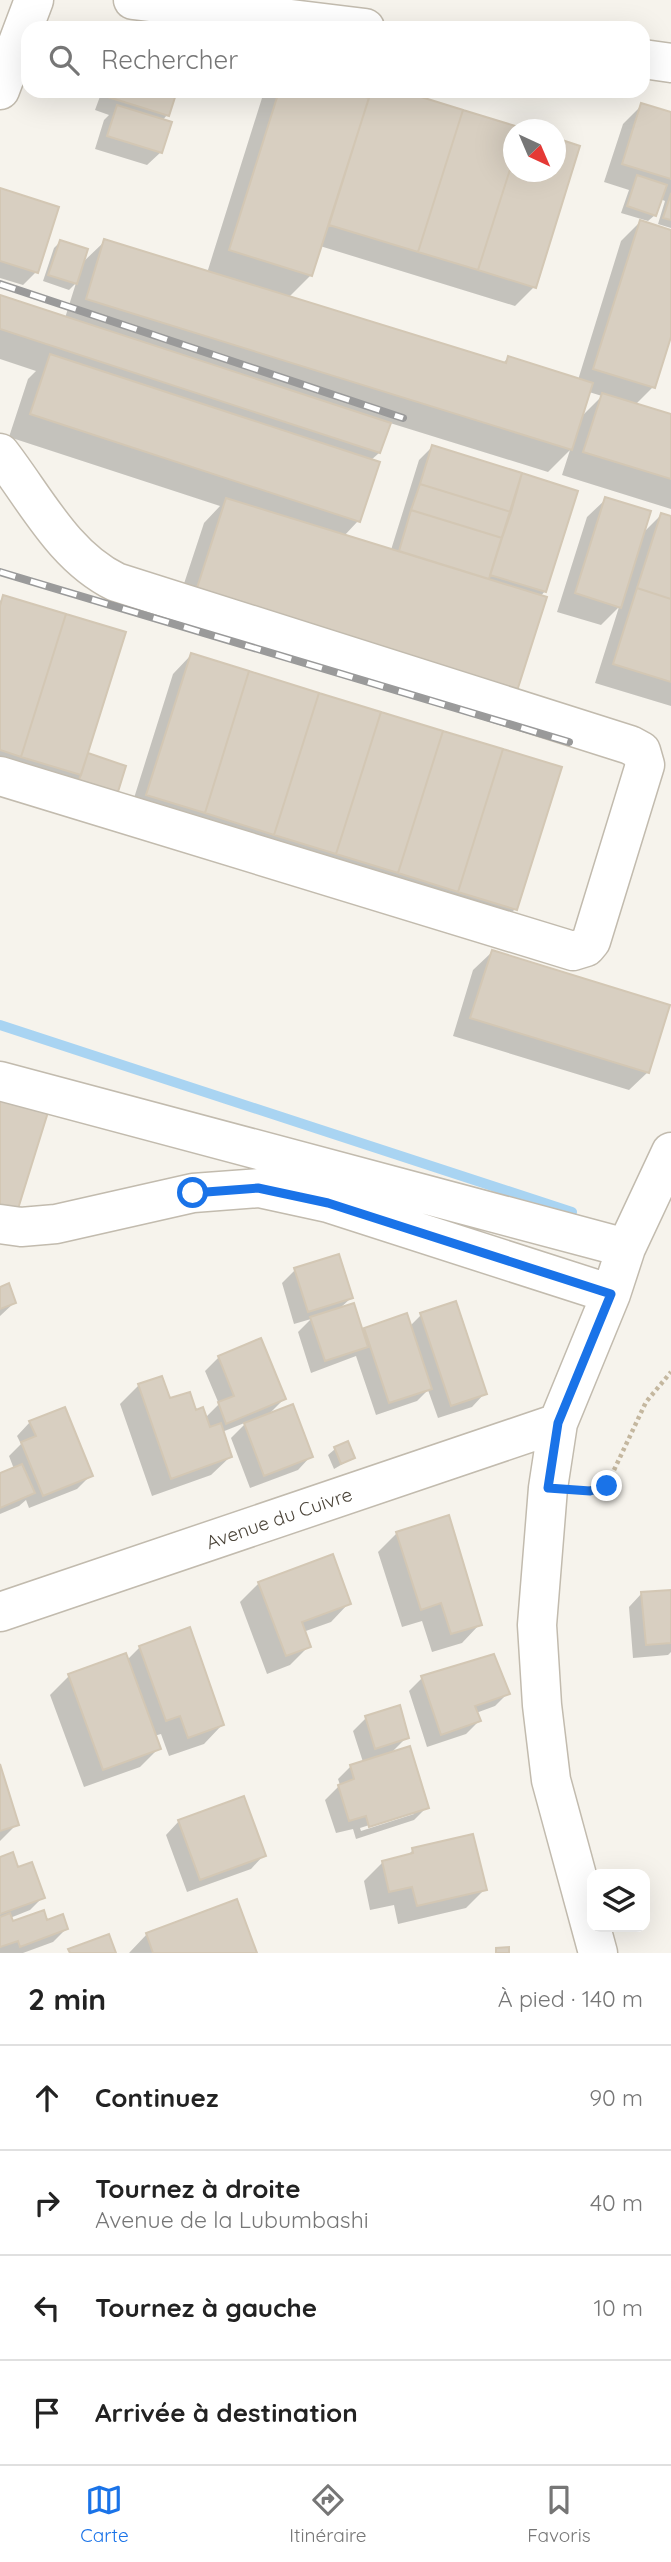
<!DOCTYPE html>
<html lang="fr">
<meta charset="utf-8">
<style>
:root{--surface:#fff;--page:#f2f2f2;--text:#222;--muted:#767676;--line:#e0e0e0;--accent:#1a73e8}
body{margin:0;font-family:Quicksand,sans-serif;background:var(--page);color:var(--text)}
.controls{position:absolute;right:21px;bottom:21px;display:grid;overflow:hidden;border-radius:14px;box-shadow:0 7px 28px #0002}
.controls button{width:63px;height:63px;display:grid;place-items:center;padding:0;border:0;border-bottom:2px solid var(--line);background:var(--surface);color:var(--text);font:35px sans-serif}
.compass{position:absolute;left:503px;top:119px;width:63px;height:63px;border-radius:50%;background:var(--surface);box-shadow:0 7px 28px #0002;rotate:136deg}
.stop{position:absolute;width:21px;height:21px;margin:-16px;border:5px solid #1a73e8;border-radius:50%;background:#fff}
.stop.end{background:#1a73e8;border-color:#fff;box-shadow:0 2px 7px #0008}
.list{margin:0;padding:0;list-style:none}
h2{display:flex;justify-content:space-between;align-items:center;height:91px;margin:0;padding:0 28px;font-size:30px}
h2 small{font-size:23px;font-weight:400;color:var(--muted)}
.list li{display:grid;grid-template-columns:46px 1fr auto;gap:21px;align-items:center;box-sizing:border-box;height:105px;padding:0 28px;border-top:2px solid var(--line)}
.list b{display:block;font-size:26px;white-space:nowrap}
.list p{margin:0;font-size:23px;white-space:nowrap;color:var(--muted)}
.list em{font-size:23px;font-style:normal;color:var(--muted)}
.icon{flex:none;width:38px;height:38px;fill:none;stroke:currentColor;stroke-width:2;stroke-linecap:round;stroke-linejoin:round}
.map{position:relative;flex:none;width:671px;height:1953px;overflow:hidden}
.search{position:absolute;background:var(--surface);box-shadow:0 7px 28px #0002;left:21px;right:21px;top:21px;height:77px;display:flex;align-items:center;gap:18px;box-sizing:border-box;padding:0 24px;border-radius:21px;color:var(--muted);font-size:26px}
.sheet{height:511px;background:var(--surface)}
nav{display:flex;justify-content:space-around;align-items:center;box-sizing:border-box;height:98px;border-top:2px solid var(--line);background:var(--surface);font-size:19px;color:var(--muted)}
nav a{display:grid;justify-items:center;gap:4px}
nav .on{color:var(--accent)}
.map>svg:first-child{display:block}
.shadow{fill:#0003;fill-rule:evenodd}
.lines{fill:none;stroke-linecap:round;stroke-linejoin:round}
.stream{stroke:#a9d4f2;stroke-width:10}
.building{fill:#d8cfc1;stroke:#d3c7b4;stroke-width:2}
.minor-casing{stroke:#c2bbae;stroke-width:41}
.path{stroke:#c4b79f;stroke-width:4.5;stroke-dasharray:3.5 3.5;stroke-linecap:butt}
.minor{stroke:#fff;stroke-width:38}
.rail-casing{stroke:#9a9a9a;stroke-width:8}
.rail{stroke:#fff;stroke-width:5;stroke-dasharray:16;stroke-linecap:butt}
.route{stroke:#1a73e8;stroke-width:9}
.labels{text-anchor:middle;dominant-baseline:central;stroke-width:7;stroke-linejoin:round;paint-order:stroke}
.street-label{font-size:19px;fill:#4b4439;stroke:#fff}
</style>
<div class="map">
<svg width="671" height="1953" viewBox="0 0 671 1953">
<rect width="100%" height="100%" fill="#f6f3ec"/>
<path class="shadow" d="M102 91H175L167 115 162 121 161 152 147 165 95 149 104 120 109 115 95 110Z
M269 91H338L361 98 367 91H396L521 130H514V172H556V140L578 147 534 287 515 306 320 246 311 275 288 298 502 364 508 358 578 380 621 241 640 222 671 232V331L653 387 635 405 671 416V509L562 475 570 450 548 472 390 423 379 453 370 461 358 521 344 536 391 550 419 460 432 447 545 591 540 597 174 614 204 523 220 506 9 437 28 379 36 371 0 359V297L65 318 76 283 69 290 43 281 54 248 60 242 81 264 105 241 207 273 262 98ZM589 392 602 396 581 417Z
M642 105 671 114V228L658 224 665 201 660 199 655 215 648 221 621 213 629 190 604 182 623 124Z
M0 190 36 272 23 285 0 278Z
M606 499 643 533 661 515 671 518V706L595 683 619 607 601 625 557 612 587 517Z
M4 597 85 755 124 767 116 794 0 774V601Z
M191 655 515 909 497 927 129 814 173 674Z
M492 952 648 1072 629 1090 453 1036 473 970Z
M295 1270 351 1298 338 1310 362 1333 365 1329 409 1327 421 1315 485 1393 472 1407 438 1418 428 1390 417 1401 376 1415 356 1356 311 1373 298 1332 311 1319 294 1324 282 1283Z
M0 1289 14 1303 0 1316Z
M219 1357 284 1399 267 1416 311 1456 298 1470 250 1488 231 1438 247 1422 222 1432 230 1457 211 1475 152 1496 120 1404 139 1385 205 1418 219 1404 205 1371Z
M30 1422 91 1475 77 1489 29 1508 26 1500 19 1506 0 1514V1475L14 1469 9 1456 21 1444 17 1436Z
M335 1449 353 1458 334 1469 328 1455Z
M397 1533 480 1624 462 1643 432 1652 422 1621 402 1627 378 1552Z
M332 1556 349 1603 331 1622 303 1632 309 1646 290 1665 267 1674 240 1602 259 1583Z
M671 1592V1652L668 1655 633 1658 629 1607 642 1593Z
M140 1647 222 1725 204 1744 169 1756 161 1734 154 1736 159 1748 140 1767 84 1787 50 1695 69 1676 127 1660Z
M422 1678 508 1693 495 1706 476 1713 479 1721 466 1734 427 1747 409 1691Z
M366 1718 407 1737 391 1753 427 1807 414 1820 356 1839 353 1829 336 1833 325 1800 340 1785 338 1779 351 1766 363 1762 353 1731ZM414 1811V1814L361 1831 360 1828Z
M0 1770 17 1824 0 1841Z
M179 1821 264 1855 251 1869 187 1892 166 1835Z
M413 1850 485 1889 466 1908 398 1924 394 1905 370 1910 364 1881 383 1862 406 1857Z
M0 1859 17 1869 43 1897 30 1910 10 1918 12 1923 46 1922 66 1929 53 1942 23 1953H0Z
M147 1934 254 1953H129Z"/>
<g class="lines">
<path class="stream" d="M0 1025 572 1212"/>
</g>
<path class="building" d="M110 91H177L169 116 108 97Z
M279 91H344L369 98 312 276 229 250Z
M371 91H402L463 110 418 252 329 225Z
M641 103 671 112V179L622 164Z
M117 105 172 122 162 153 107 136Z
M463 110 522 128 514 130V157L478 270 418 252Z
M556 138 580 146 536 288 478 270 514 157V172H556Z
M637 175 667 185 656 216 627 206Z
M0 188 59 207 38 273 0 261Z
M671 193V220L663 218Z
M640 220 671 230V337L655 388 593 369Z
M104 239 506 363 508 356 593 383 572 450 86 299Z
M60 240 88 249 77 284 48 275Z
M0 295 391 423 380 453 0 329Z
M50 354 380 462 360 522 30 414Z
M602 393 671 414V479L583 452Z
M432 445 522 473 511 512 420 484Z
M522 473 578 491 546 592 490 575Z
M420 484 511 512 502 538 411 510Z
M605 497 651 511 621 608 575 593Z
M226 498 547 597 517 691 196 591Z
M411 510 502 538 489 579 399 551Z
M661 513 671 516V599L637 588Z
M637 588 671 599V682L613 664Z
M3 595 66 614 21 757 0 750V606Z
M66 614 126 632 81 775 21 757Z
M191 653 249 671 205 813 146 795Z
M249 671 319 693 274 835 205 813Z
M319 693 381 712 336 854 274 835Z
M381 712 443 731 398 873 336 854Z
M443 731 503 749 458 892 398 873Z
M503 749 562 767 517 910 458 892Z
M88 753 126 766 117 795 78 783Z
M492 950 670 1005 649 1073 470 1018Z
M0 1094 49 1109 17 1212 0 1206Z
M339 1254 353 1298 308 1312 294 1268Z
M9 1283 16 1303 0 1309V1287Z
M456 1301 487 1394 451 1406 420 1313Z
M354 1303 368 1347 325 1361 310 1317Z
M407 1313 432 1389 389 1403 364 1328Z
M261 1338 286 1399 226 1424 218 1402 234 1396 218 1356Z
M162 1376 170 1398 190 1392 196 1410 203 1407 210 1427 221 1423 232 1457 171 1479 138 1384Z
M293 1404 313 1457 264 1476 244 1423Z
M65 1407 93 1476 43 1496 21 1442 36 1436 29 1421Z
M348 1441 355 1458 341 1464 334 1447Z
M22 1464 35 1493 0 1508V1473Z
M449 1515 482 1625 451 1634 441 1603 421 1610 396 1532Z
M333 1554 351 1604 302 1622 311 1647 286 1656 258 1582Z
M671 1590V1643L646 1645 641 1592Z
M190 1627 224 1725 188 1738 180 1716 166 1721 139 1646Z
M126 1653 161 1749 103 1770 68 1674Z
M494 1654 510 1694 475 1706 481 1721 441 1735 421 1676Z
M400 1705 409 1738 375 1749 365 1716Z
M410 1746 429 1808 369 1827 366 1816 349 1821 338 1785 354 1779 350 1765Z
M0 1764 19 1825 0 1831Z
M244 1796 266 1856 200 1880 178 1820Z
M473 1834 487 1890 417 1906 412 1887 389 1892 382 1861 413 1853 412 1848Z
M13 1852 18 1867 32 1862 45 1898 0 1914V1857Z
M237 1899 257 1953H153L146 1933Z
M44 1910 47 1920 63 1914 68 1929 20 1947 18 1941 0 1947V1917L10 1913 13 1921Z
M109 1934 116 1953H70L68 1949Z
M509 1947V1953H496V1948Z"/>
<g class="lines">
<g class="minor-casing">
<path id="minor" d="M133 0 365 28
M643 59 671 63
M0 90 34 0
M0 453C35 498 63 556 116 582L630 745 641 751 645 765 591 941 586 947 573 951 0 776
M0 1081 626 1248
M0 1224 21 1227 56 1224 193 1193 259 1188 328 1203 611 1294
M0 1612 558 1423
M598 1953 551 1780 542 1705 537 1625 548 1488 558 1423 611 1294 626 1248 671 1152"/>
</g>
<path class="path" d="M582 1490 607 1485 646 1402 671 1372"/>
<use href="#minor" class="minor"/>
<g class="rail-casing">
<path id="rail" d="M0 284 403 418
M0 572 569 742"/>
</g>
<use href="#rail" class="rail"/>
</g>
<g class="lines">
<path class="route" d="M193 1193 258 1188 328 1203 611 1294 558 1423 548 1488 590 1491 607 1486"/>
</g>
<g class="labels">
<g class="street-label">
<text transform="translate(279 1518) rotate(-19)">Avenue du Cuivre</text>
</g>
</g>
</svg>
<div class="controls">
<button><svg class="icon" aria-label="layers" viewBox="0 0 24 24"><path d="M12 4l9 5-9 5-9-5zM3 14l9 5 9-5"/></svg></button>
</div>
<svg class="compass" viewBox="-18 -18 36 36"><path d="M0-13l5 13h-10z" fill="#e53935"/><path d="M0 13l5-13h-10z" fill="#767676"/></svg>
<div class="stop" style="left:193px;top:1193px"></div>
<div class="stop end" style="left:607px;top:1486px"></div>
<div class="search"><svg class="icon" aria-label="search" viewBox="0 0 24 24"><circle cx="10" cy="10" r="6"/><path d="M15 15l6 6"/></svg>Rechercher</div>
</div>
<section class="sheet">
<h2>2 min<small>À pied · 140 m</small></h2>
<ul class="list">
<li><svg class="icon" aria-label="ahead" viewBox="0 0 24 24"><path d="M12 20V5M6 11l6-6 6 6"/></svg><div><b>Continuez</b></div><em>90 m</em></li>
<li><svg class="icon" aria-label="right" viewBox="0 0 24 24"><path d="M7 20v-9h11M14 6l5 5-5 5"/></svg><div><b>Tournez à droite</b><p>Avenue de la Lubumbashi</p></div><em>40 m</em></li>
<li><svg class="icon" aria-label="left" viewBox="0 0 24 24"><path d="M17 20v-9H6M10 6l-5 5 5 5"/></svg><div><b>Tournez à gauche</b></div><em>10 m</em></li>
<li><svg class="icon" aria-label="arrive" viewBox="0 0 24 24"><path d="M6 21V4h12l-3 4 3 4H6"/></svg><div><b>Arrivée à destination</b></div></li>
</ul>
</section>
<nav>
<a class="on"><svg class="icon" aria-label="map" viewBox="0 0 24 24"><path d="M3 6l6-2 6 2 6-2v14l-6 2-6-2-6 2zM9 4v14M15 6v14"/></svg>Carte</a>
<a><svg class="icon" aria-label="directions" viewBox="0 0 24 24"><path d="M12 3l9 9-9 9-9-9zM9 14v-3h6M13 9l2 2-2 2"/></svg>Itinéraire</a>
<a><svg class="icon" aria-label="saved" viewBox="0 0 24 24"><path d="M7 4h10v16l-5-4-5 4z"/></svg>Favoris</a>
</nav>
